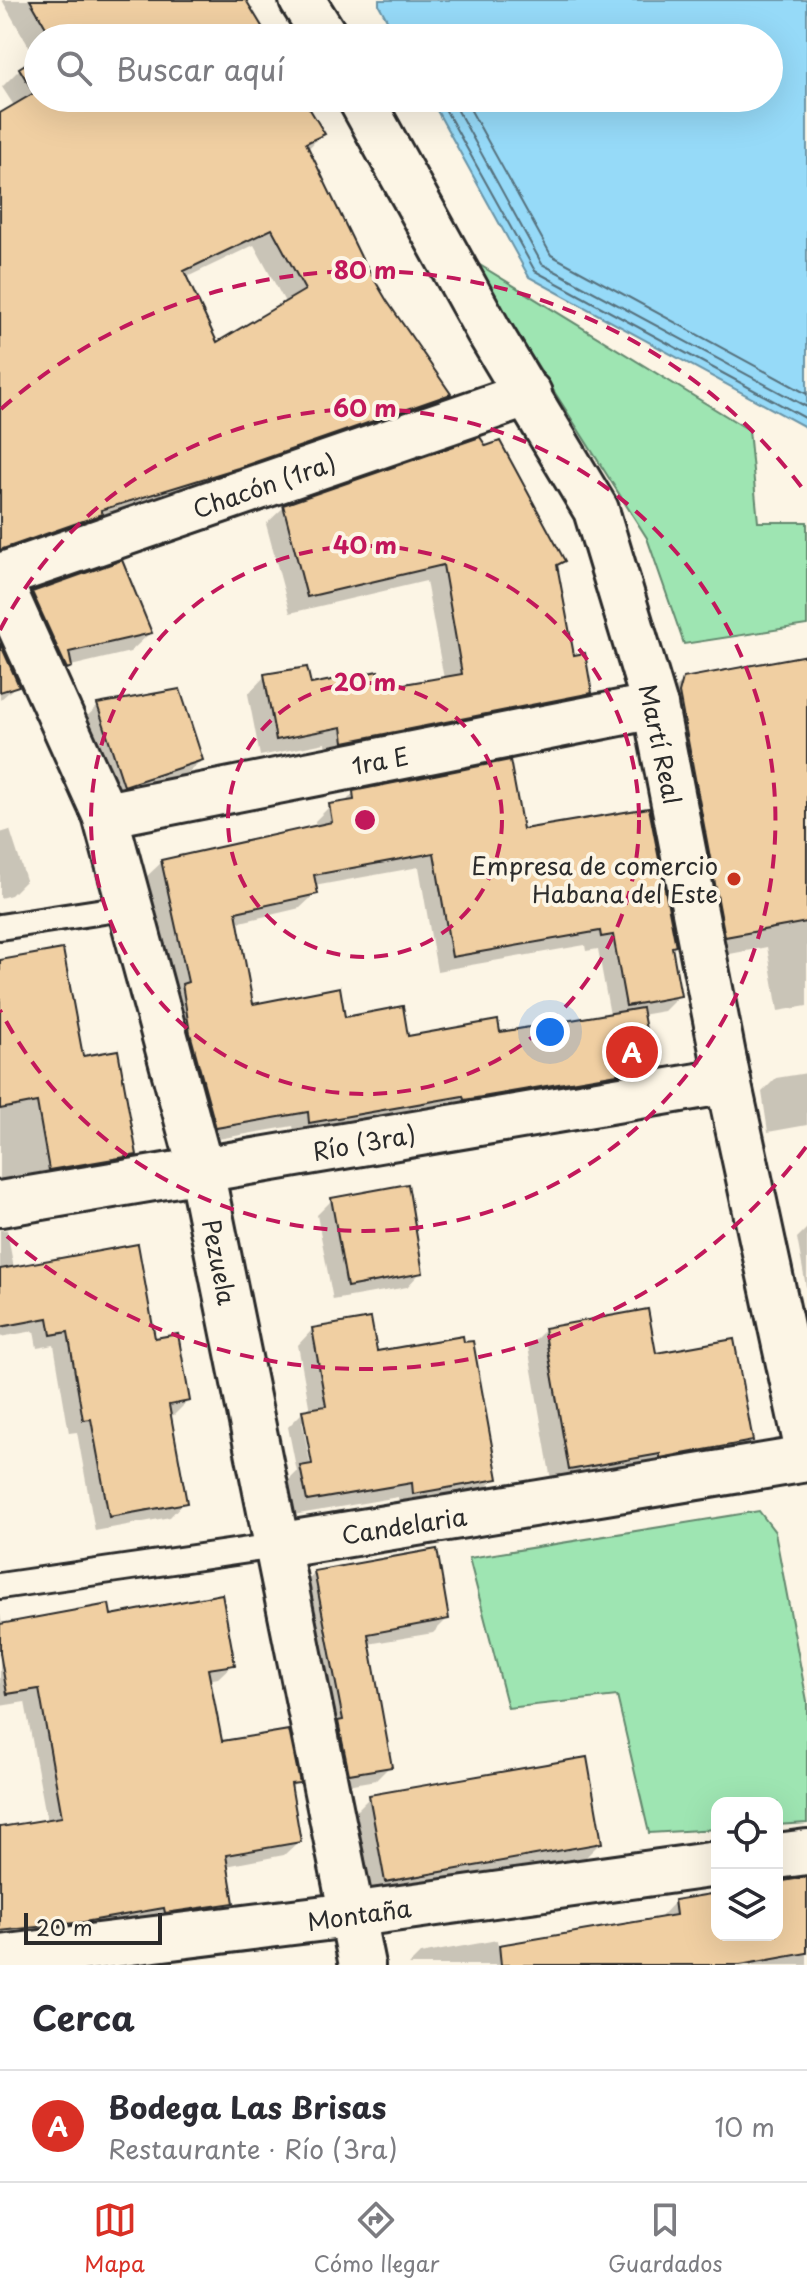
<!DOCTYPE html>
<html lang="es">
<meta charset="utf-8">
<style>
:root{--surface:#fff;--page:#f2f2f3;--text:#2b2b33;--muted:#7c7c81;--line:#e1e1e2;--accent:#d93025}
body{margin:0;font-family:"Playpen Sans",sans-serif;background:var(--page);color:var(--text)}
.controls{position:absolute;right:24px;bottom:24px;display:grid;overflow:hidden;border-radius:16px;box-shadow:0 8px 32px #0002}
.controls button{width:72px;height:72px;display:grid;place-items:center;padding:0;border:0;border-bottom:2px solid var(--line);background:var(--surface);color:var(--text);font:40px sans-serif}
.scale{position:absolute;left:24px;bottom:20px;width:138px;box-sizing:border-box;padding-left:8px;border:4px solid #2b2b2b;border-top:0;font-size:22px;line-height:28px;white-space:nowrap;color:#2b2b2b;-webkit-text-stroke:6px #fcf5e5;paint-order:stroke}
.you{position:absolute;left:550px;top:1032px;width:28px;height:28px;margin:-20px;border:6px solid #fff;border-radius:50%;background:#1a73e8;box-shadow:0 0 0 12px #1a73e833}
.badge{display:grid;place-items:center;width:52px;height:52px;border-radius:50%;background:var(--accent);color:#fff;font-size:26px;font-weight:700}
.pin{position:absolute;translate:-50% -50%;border:4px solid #fff;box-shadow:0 2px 8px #0006}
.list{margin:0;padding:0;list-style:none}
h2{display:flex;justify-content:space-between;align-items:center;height:104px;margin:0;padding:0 32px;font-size:34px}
h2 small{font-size:26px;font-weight:400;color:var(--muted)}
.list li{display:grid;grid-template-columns:52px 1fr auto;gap:24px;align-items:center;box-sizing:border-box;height:112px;padding:0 32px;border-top:2px solid var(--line)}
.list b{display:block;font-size:30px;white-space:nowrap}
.list p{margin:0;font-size:26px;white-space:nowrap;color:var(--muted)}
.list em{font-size:26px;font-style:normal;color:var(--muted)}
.icon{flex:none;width:44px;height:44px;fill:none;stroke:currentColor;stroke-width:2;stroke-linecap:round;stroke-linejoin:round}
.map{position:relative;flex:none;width:807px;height:1965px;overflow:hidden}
.search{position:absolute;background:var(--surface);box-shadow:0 8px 32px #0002;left:24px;right:24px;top:24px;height:88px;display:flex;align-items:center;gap:20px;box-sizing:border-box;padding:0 28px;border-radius:44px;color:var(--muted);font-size:30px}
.sheet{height:216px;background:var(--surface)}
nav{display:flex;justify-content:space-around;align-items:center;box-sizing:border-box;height:112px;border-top:2px solid var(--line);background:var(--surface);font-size:22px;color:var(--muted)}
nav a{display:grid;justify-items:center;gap:4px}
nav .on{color:var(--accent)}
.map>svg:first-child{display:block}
.green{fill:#9ee5b2;stroke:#64886e;stroke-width:2}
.water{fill:#96daf8;stroke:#6b94a6;stroke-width:2}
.shadow{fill:#0003;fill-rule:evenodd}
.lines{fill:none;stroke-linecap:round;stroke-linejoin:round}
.shore{stroke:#56717d;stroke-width:2}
.building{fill:#f0cfa2;stroke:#2b2b2b;stroke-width:2;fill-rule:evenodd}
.lane-casing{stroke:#2b2b2b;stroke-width:30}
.street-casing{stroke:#2b2b2b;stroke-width:50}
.secondary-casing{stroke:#2b2b2b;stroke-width:50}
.lane{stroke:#fcf5e5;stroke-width:24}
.street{stroke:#fcf5e5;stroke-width:44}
.secondary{stroke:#fcf5e5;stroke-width:44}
.ring{fill:none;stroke:#c2185b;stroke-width:4;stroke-dasharray:14 10}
.poi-dot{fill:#c8321e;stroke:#fcf5e5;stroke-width:3}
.labels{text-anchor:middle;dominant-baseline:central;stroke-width:8;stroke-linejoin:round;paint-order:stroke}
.street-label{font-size:24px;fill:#2b2b2b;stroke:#fcf5e5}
.poi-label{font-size:24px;fill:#2b2b2b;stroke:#fcf5e5;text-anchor:end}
.centre{fill:#c2185b;stroke:#fcf5e5;stroke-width:4}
.ring-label{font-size:24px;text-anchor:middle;font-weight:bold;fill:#c2185b;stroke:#fcf5e5;stroke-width:8;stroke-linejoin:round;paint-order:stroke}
</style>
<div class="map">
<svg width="807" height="1965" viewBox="0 0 807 1965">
<rect width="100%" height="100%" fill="#fcf5e5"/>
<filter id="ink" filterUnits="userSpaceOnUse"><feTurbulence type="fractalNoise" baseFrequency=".0125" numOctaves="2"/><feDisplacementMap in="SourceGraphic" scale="16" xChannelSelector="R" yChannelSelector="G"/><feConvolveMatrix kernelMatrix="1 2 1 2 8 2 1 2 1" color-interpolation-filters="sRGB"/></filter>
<g filter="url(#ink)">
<path class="green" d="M470 259 749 430 758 522H807V625L684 644 647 538Z
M759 1511 775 1532 807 1701V1823L777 1825V1803H717V1829L649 1833 617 1696 508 1708 469 1558Z"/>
<path class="water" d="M379 0H807V428L529 277 430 98H769V38H397L379 5Z"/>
<path class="shadow" d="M2 0H242L265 38H38V98H301L322 134 307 150 360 258 386 302 448 394 431 412 0 554V115L15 107 2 87 20 69 36 59ZM254 245 286 304 216 345 185 278Z
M284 507 563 561 556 568 573 657 590 692 573 710 327 758 325 743 260 756 248 694 265 676 309 686 379 690 444 679 426 581 290 613 266 524Z
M36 600 150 633 130 652 71 666 50 687 16 619Z
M0 648 17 685 0 700Z
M807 657V1006L778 1011 767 947 703 959 661 703 684 680Z
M179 692 201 760 187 774 110 799 83 720 98 706Z
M354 793 522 831 674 945 670 949 679 996 664 1011 641 1015 650 1068 635 1083 295 1137 293 1126 201 1142 173 995 146 877 162 862 316 828 315 821 330 806 343 804ZM419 867 437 971 585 945 586 951 598 949 610 1015 498 1034 407 1038 343 1019 251 1006 236 923 300 908 316 893 314 886Z
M10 830 26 880 11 895 0 898V833Z
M0 962 81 1059 135 1155 121 1169 0 1190Z
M807 1073V1125L768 1132 762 1092 776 1078Z
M332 1200 421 1272 407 1287 333 1300 317 1215Z
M807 1228V1292L797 1238Z
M0 1230H7L14 1269 154 1340 188 1401 174 1415 169 1416 184 1502 170 1517 95 1531 77 1432 69 1433 54 1345 37 1348 34 1331 0 1337Z
M312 1330 375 1353 495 1478 481 1492 399 1507 398 1497 293 1515 287 1482 297 1472 288 1427 303 1412 310 1411 298 1345ZM302 1421H306L316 1473 312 1474Z
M545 1330 654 1355 750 1441 733 1458 552 1486 528 1347Z
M315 1572 447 1619 433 1633 368 1644 390 1766 376 1780 335 1787 301 1587Z
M0 1614 2 1624 110 1617 233 1664 218 1678 208 1680 221 1744 297 1782 290 1789 299 1841 284 1855 226 1866 232 1903 218 1917 0 1942V1829L47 1821 25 1702 0 1706Z
M370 1797 600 1843 580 1863 365 1901 350 1817Z
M807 1879V1965H409L420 1954 497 1940 498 1948 658 1920 675 1902 717 1895V1935H777V1884Z"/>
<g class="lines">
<path class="shore" d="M439 98 535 271 807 419
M451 98 542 264 807 407
M464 98 551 255 807 394"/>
</g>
<path class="building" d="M30 0H246L269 38H52Z
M38 56V98H303L325 134 306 143 361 257 387 301 451 394 238 468 101 510 103 514 0 550V113L34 93 19 68ZM272 229 305 290 217 342 184 271Z
M480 437 486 446 500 441 565 561 557 565 574 655 585 653 592 693 344 742 342 727 276 740 264 674 307 667 311 684 378 671 381 688 462 674 443 565 307 597 283 505Z
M122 560 152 633 69 652 72 667 67 669 32 592Z
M0 643 19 686 0 692Z
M807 655V922L725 937 679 693 683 678Z
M180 689 203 760 124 786 97 704Z
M510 760 523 829 649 808 676 946 672 947 681 996 626 1006 613 935 601 937 600 931 452 957 434 853 314 875 318 894 236 912 253 1004 340 987 345 1017 403 1006 408 1036 498 1020 500 1032 642 1008 653 1068 464 1100 463 1096 309 1123 308 1112 216 1128 190 1033 182 984 188 982 161 860 332 822 329 804 354 800 353 791Z
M63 949 83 1056 118 1050 137 1155 49 1170 37 1102 0 1109V960Z
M408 1184 423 1273 347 1287 331 1198Z
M138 1244 155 1338 178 1334 190 1401 169 1405 187 1503 109 1517 91 1419 83 1420 68 1332 51 1335 48 1318 0 1327V1269Z
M648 1309 656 1353 734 1339 753 1441 660 1458V1454L569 1470 544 1328Z
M371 1318 377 1351 463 1336 464 1342 473 1341 498 1479 413 1494 412 1483 307 1501 300 1466 312 1464 302 1410 326 1406 312 1328Z
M437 1549 449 1619 368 1634 392 1767 349 1774 338 1721 343 1720 314 1571Z
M222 1594 235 1665 208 1669 222 1741 289 1730 300 1783 291 1784 301 1842 226 1855 234 1903 165 1913 164 1908 84 1922 0 1931V1827L62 1817 39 1689 7 1694 0 1653V1624L109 1604 111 1615Z
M587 1757 602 1843 385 1882 369 1795Z
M807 1877V1953L740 1965H501L499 1945 676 1915 674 1900 717 1893V1935H777V1882Z"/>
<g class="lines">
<g class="lane-casing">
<path id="lane" d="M0 927 130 907
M0 1586 276 1546"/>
</g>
<g class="street-casing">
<path id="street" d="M0 576 529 394
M105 815 655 706
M0 1204 728 1081
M276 1546 807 1459
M777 1856 807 1852
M0 1958 350 1915 717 1864"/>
</g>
<g class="secondary-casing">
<path id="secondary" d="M302 0 326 38
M360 98 488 330 596 510 655 706 728 1081 807 1447
M0 582 105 815 201 1170 362 1965"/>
</g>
<use href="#lane" class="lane"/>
<use href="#street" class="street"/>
<use href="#secondary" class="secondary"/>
</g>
</g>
<g class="ring">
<circle cx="365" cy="820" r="137"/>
<circle cx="365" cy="820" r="274"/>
<path d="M0 630A411 411 0 1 1 0 1010"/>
<path d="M806 1147A549 549 0 0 1 1 1231M1 409A549 549 0 0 1 806 493"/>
</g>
<circle class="poi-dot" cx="734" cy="879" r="8"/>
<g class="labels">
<g class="street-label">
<text transform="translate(264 485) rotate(-19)">Chacón (1ra)</text>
<text transform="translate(661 744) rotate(78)">Martí Real</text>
<text transform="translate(380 760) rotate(-11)">1ra E</text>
<text transform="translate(364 1142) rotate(-10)">Río (3ra)</text>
<text transform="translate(220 1262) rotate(79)">Pezuela</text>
<text transform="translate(404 1525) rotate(-9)">Candelaria</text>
<text transform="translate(359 1914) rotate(-8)">Montaña</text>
</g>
<g class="poi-label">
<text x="718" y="865">Empresa de comercio<tspan x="718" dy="28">Habana del Este</tspan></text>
</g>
</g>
<circle cx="365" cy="820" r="12" class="centre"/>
<g class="ring-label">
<text x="365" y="279">80 m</text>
<text x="365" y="417">60 m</text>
<text x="365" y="554">40 m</text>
<text x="365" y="691">20 m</text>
</g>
</svg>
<div class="controls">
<button><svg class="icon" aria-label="locate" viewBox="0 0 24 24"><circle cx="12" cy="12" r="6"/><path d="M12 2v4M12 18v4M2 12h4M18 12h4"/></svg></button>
<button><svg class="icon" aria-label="layers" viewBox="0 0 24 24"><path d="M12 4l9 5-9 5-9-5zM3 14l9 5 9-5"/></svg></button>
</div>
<div class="scale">20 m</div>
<div class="you"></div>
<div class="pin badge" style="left:632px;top:1052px">A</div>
<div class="search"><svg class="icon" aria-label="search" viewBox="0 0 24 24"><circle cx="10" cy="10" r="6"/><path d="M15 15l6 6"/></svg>Buscar aquí</div>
</div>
<section class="sheet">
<h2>Cerca<small></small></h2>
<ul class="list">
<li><span class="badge">A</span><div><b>Bodega Las Brisas</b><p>Restaurante · Río (3ra)</p></div><em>10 m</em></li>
</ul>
</section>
<nav>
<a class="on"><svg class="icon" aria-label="map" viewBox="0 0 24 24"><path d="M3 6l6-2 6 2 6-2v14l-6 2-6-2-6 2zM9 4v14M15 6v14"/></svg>Mapa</a>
<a><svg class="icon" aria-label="directions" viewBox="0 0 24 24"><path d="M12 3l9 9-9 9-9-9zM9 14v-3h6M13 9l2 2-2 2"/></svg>Cómo llegar</a>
<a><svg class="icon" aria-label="saved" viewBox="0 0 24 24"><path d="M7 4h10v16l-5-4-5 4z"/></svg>Guardados</a>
</nav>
